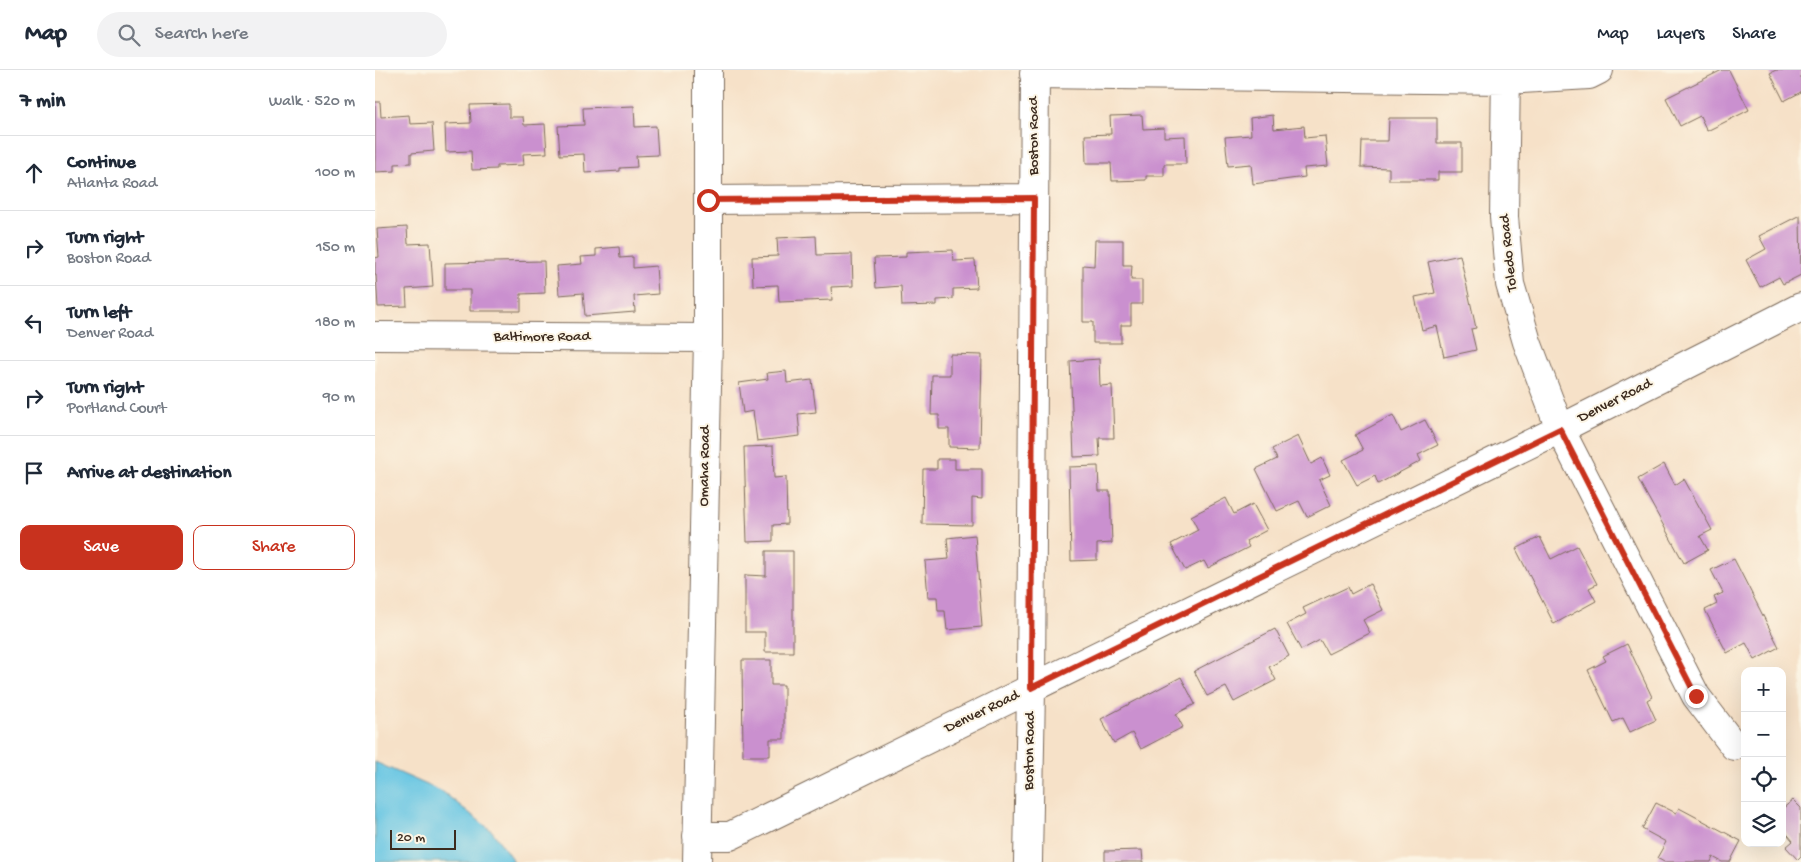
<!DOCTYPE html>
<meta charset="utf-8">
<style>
:root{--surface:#fff;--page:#f2f2f3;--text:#1f2937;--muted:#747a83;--line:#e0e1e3;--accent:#c8321e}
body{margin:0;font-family:"Gochi Hand",sans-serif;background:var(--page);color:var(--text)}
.controls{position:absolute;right:15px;bottom:15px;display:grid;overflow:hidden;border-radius:10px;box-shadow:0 5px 20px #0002}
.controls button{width:45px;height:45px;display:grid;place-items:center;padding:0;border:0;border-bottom:1px solid var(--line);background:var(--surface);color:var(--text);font:25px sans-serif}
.scale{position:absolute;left:15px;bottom:12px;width:66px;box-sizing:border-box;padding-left:5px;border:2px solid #3b2a1e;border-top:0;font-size:14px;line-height:18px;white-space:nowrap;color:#3b2a1e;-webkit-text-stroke:4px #fcf5e5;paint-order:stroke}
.stop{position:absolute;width:15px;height:15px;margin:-11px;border:4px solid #c8321e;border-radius:50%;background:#fff}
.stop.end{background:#c8321e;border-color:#fff;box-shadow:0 1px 5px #0008}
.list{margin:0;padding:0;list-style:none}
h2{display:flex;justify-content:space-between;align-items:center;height:65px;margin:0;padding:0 20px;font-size:21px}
h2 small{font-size:16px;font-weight:400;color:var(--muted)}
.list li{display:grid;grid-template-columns:32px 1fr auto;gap:15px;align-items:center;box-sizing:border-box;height:75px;padding:0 20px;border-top:1px solid var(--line)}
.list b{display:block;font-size:19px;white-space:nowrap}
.list p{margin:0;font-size:16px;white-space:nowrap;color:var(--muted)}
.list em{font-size:16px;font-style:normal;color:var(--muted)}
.actions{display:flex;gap:10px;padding:15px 20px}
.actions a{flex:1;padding:11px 0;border:1px solid var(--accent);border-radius:10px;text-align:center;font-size:18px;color:var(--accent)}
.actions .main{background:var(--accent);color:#fff}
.icon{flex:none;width:28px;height:28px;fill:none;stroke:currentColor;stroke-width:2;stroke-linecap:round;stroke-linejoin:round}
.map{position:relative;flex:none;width:1426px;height:792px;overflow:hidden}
header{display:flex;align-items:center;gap:30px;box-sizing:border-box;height:70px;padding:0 25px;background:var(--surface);border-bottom:1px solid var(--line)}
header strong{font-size:24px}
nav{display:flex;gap:28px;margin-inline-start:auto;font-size:18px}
.search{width:350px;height:45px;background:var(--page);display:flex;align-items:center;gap:12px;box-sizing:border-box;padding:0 18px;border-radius:28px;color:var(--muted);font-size:19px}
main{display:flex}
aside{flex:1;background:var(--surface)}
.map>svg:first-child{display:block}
.water{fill:#65c5e3;stroke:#507880}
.building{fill:#ca90cf}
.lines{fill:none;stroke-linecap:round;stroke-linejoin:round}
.minor-casing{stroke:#7c6a5a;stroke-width:30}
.minor{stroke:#fff;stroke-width:28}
.route{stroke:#c8321e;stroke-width:6}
.labels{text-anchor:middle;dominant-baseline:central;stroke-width:4;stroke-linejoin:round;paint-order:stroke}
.street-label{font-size:15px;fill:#3b2a1e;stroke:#fcf5e5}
</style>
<header>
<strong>Map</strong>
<div class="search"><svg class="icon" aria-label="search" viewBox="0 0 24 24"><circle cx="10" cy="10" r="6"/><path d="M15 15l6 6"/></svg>Search here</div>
<nav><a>Map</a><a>Layers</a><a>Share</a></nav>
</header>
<main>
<aside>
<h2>7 min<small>Walk · 520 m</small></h2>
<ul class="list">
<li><svg class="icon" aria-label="ahead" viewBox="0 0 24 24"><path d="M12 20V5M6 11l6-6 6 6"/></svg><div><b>Continue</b><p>Atlanta Road</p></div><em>100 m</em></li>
<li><svg class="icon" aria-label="right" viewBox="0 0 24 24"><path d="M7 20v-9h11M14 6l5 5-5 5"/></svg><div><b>Turn right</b><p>Boston Road</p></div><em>150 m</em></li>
<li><svg class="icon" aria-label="left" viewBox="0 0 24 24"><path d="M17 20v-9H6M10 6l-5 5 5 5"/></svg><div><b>Turn left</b><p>Denver Road</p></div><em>180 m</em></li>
<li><svg class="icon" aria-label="right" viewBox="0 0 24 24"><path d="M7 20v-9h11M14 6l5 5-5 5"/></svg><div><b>Turn right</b><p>Portland Court</p></div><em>90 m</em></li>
<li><svg class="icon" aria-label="arrive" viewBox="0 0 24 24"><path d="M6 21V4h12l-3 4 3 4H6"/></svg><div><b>Arrive at destination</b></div></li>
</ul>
<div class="actions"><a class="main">Save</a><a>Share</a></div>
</aside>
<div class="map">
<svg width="1426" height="792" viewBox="0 0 1426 792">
<rect width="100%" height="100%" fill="#fcf5e5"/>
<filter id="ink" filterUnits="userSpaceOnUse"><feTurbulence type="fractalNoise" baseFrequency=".02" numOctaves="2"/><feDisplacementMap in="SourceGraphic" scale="10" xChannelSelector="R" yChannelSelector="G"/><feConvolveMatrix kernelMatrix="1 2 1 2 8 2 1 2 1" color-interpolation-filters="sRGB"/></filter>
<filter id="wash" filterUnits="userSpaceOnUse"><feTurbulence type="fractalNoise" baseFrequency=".0096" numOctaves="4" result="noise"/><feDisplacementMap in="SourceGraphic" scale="20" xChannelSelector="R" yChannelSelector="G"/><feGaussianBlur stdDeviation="1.12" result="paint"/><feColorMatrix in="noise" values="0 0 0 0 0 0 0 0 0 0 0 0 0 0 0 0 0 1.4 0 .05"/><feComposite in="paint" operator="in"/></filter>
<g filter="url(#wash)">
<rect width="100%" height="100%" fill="#f6e1c8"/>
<path class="water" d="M0 692 68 722 117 761 139 792H0Z"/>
<g id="blocks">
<path class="building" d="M1347 0H1354L1374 40 1332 61 1325 46 1305 56 1291 28Z
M1401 0H1426V22L1409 31 1395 3Z
M0 32H5L6 47 34 45 35 54 57 53 59 81 36 83V93L20 94V101L0 102Z
M134 34V47H148L149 55 170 54 172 83 148 84 149 95 122 96V99L97 100 96 81 71 82 70 54 96 53 95 35Z
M259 36 260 57 281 56 283 85 261 86 262 97 245 98V101L210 103 209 84 185 85 183 56 209 55 208 38Z
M767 45 768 59 789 58V67L810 66 811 94H789V106H771V110L737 111 736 93H711L710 65 736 64 735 46Z
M898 45 899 59 929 56 930 68 950 66 953 96 929 98 930 107 878 114 876 94 853 96 850 67 876 65 875 48Z
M1014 48H1062V73H1087V102H1063V110H1014V98L986 97 987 71H1013Z
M1425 145 1426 205 1408 214 1404 207 1385 217 1371 190 1391 179 1384 166Z
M32 157 33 174 55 173 58 217 31 219 32 236 3 237 1 205H0V188L4 187 2 159Z
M441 166 442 185 477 184 478 216 456 217 457 230 404 232 403 215 378 216 377 187 403 186 402 168Z
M720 170H748V195H757L756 210H767V234H756V255H746V273H718V252H708V195L719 196Z
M244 177 245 188 258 187V198L281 196 283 224 259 226 260 242 210 246 208 223 184 225 182 196 207 194 206 187 221 186V179Z
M578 180 579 191 600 190 602 218 578 219V229L562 230V235L527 236 526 216 501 218 499 188 531 187V182Z
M1085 185 1101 258 1096 259 1101 280 1069 287 1062 256 1047 260 1040 227 1060 223 1053 192Z
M169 191 170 223 146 224V241H95V220H70V193Z
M575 284 607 285 605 378 574 377V359H564V345H556L557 305H575Z
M724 289 725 316 737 315 739 368H724L725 386 699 387 695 291Z
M411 301 412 313 437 310 441 342 423 344 425 366 382 371 378 341 368 343 364 313 393 309 392 303Z
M1018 345 1026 362 1050 350 1063 375 1043 385 1046 391 1003 414 1000 406 982 415 968 390 988 380 980 365Z
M923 366 936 394 947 388 955 405 944 410 956 435 932 447 924 431 902 441 881 399 902 389 897 379Z
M398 376 399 408 411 407 412 454 398 455V471L372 472 369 377Z
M562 389H580V399H607V429L597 428V455L547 454 548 399H562Z
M1289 394 1300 415 1309 409 1337 460 1325 466 1333 480 1309 493 1263 409Z
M723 396 724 421H735L737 473 722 474V490L696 491 694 397Z
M851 428 859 444 878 434 892 460 871 471 874 477 833 498 829 491 810 500 796 474 823 460 816 446Z
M600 465 607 557 572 560 570 541H563L562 527H553L550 491 574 489 572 468Z
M1165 467 1176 489 1202 476 1222 514 1214 518 1221 531 1179 554 1141 479Z
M391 481H418V582H390V562H370V505L391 506Z
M1359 489 1404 577 1380 590 1371 573 1352 583 1330 540 1342 534 1339 527 1348 523 1336 500Z
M995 514 1008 540 988 550 995 563 953 584 945 570 926 580 912 554 931 544 928 538 973 517 976 524Z
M900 559 914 586 894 597 901 610 859 632 851 617 832 626 819 601Z
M1252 574 1277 627 1272 630 1281 650 1255 662 1248 648 1238 652 1213 600 1231 591 1228 586Z
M367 590H396V615H409V669H395V686H368Z
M806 607 820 634 801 644 808 657 766 679 757 663 739 673 726 649Z
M1418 730 1426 738V787L1423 790 1411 777 1418 771 1407 758V739Z
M1281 733 1301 743 1304 738 1366 771 1355 792H1347L1338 787 1336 792H1289L1282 788 1291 772 1267 759Z
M767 780 768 792H730V781Z"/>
</g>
</g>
<g filter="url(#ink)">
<use href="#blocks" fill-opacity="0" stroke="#7c6a5a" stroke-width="1"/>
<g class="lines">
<g class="minor-casing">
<path id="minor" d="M1131 0 1129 147 1135 214 1152 272 1185 359 1321 626 1359 676
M659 4 1131 10 1214 5 1224 0
M333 130 659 128
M0 266 333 268
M322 766H355L1185 359 1426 237
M322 792 333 268V0
M653 792 656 618 660 0"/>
</g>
<use href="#minor" class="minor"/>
</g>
</g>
<g class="lines" filter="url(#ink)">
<path class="route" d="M333 130 659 128 656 618 1185 359 1321 626"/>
</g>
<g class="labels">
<g class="street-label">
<text transform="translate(659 66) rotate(-90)">Boston Road</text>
<text transform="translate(1134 183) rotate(-96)">Toledo Road</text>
<text x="167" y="267">Baltimore Road</text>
<text transform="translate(1240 331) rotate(-27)">Denver Road</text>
<text transform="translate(330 396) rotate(-89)">Omaha Road</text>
<text transform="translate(607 642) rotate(-26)">Denver Road</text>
<text transform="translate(655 681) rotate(-89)">Boston Road</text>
</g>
</g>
</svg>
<div class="controls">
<button>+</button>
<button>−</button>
<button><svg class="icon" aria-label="locate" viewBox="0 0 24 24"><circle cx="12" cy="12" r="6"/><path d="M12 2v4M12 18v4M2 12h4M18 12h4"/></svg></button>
<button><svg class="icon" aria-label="layers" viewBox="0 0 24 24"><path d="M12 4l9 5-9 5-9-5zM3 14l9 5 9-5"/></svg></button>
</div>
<div class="scale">20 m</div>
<div class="stop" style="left:333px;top:130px"></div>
<div class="stop end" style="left:1321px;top:626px"></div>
</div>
</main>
